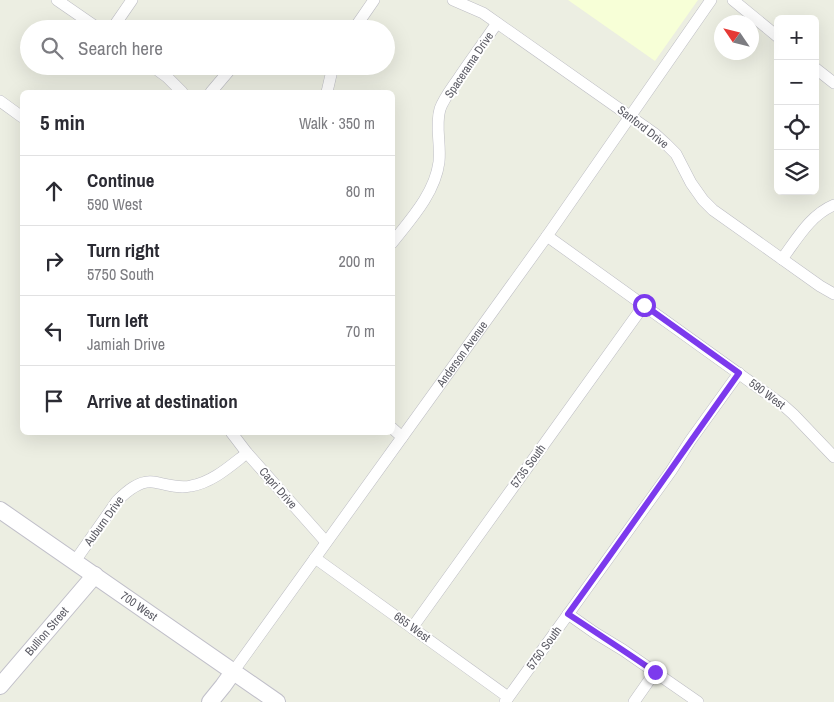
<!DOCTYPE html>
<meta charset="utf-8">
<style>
:root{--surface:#fff;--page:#f7f7f7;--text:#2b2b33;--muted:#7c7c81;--line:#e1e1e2}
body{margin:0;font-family:"Archivo Narrow",sans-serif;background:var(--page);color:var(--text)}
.controls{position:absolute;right:15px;top:15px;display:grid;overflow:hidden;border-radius:8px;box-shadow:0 5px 20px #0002}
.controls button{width:45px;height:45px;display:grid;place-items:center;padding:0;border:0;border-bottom:1px solid var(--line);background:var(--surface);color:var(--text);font:25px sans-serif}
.compass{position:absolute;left:714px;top:15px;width:45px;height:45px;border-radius:50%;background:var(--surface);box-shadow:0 5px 20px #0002;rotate:305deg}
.stop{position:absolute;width:15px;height:15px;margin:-11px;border:4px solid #7c3aed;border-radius:50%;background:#fff}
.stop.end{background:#7c3aed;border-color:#fff;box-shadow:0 1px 5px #0008}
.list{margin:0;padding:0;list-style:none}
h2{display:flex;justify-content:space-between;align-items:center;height:65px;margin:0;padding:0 20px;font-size:21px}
h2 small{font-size:16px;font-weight:400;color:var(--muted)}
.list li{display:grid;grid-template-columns:32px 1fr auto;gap:15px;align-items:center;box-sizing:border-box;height:70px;padding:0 20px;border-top:1px solid var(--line)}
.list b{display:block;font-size:19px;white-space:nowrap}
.list p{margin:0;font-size:16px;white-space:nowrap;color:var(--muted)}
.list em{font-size:16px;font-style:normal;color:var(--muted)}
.icon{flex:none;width:28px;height:28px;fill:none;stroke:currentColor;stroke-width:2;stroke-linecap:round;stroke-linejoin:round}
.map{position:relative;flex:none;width:834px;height:702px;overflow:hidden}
.search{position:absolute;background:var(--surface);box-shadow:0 5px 20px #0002;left:20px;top:20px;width:375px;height:55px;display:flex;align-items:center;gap:12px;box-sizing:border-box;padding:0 18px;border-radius:28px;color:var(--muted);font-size:19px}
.panel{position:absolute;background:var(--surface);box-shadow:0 5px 20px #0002;left:20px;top:90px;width:375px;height:345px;border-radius:8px}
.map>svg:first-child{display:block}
.commercial{fill:#f7ffd7}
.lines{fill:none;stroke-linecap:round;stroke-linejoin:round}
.street-casing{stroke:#bdbdc4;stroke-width:12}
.secondary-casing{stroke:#c0bfc9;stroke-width:18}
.street{stroke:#fff;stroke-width:11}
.secondary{stroke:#fff;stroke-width:16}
.route{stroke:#7c3aed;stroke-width:6}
.labels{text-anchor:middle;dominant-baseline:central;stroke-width:4;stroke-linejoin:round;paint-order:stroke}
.street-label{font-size:12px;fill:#5b5b64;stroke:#fff}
</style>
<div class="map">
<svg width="834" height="702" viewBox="0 0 834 702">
<rect width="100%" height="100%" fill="#eceee2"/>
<path class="commercial" d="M568 0H698L655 61Z"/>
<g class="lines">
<g class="street-casing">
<g id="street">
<path d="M57 0 99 29"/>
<path d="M453 0 483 13 655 134 666 144 676 154 691 183 703 200 713 210 820 286 834 294"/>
<path d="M733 0 778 37"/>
<path d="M112 29 132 0"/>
<path d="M265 29 267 27 271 29"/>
<path d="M354 29 374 0"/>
<path d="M152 66 167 77 182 92"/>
<path d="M815 68 834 83"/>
<path d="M211 92 233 66"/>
<path d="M327 92 333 66"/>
<path d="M0 101 22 117"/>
<path d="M547 236 784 406 793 414 834 457"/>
<path d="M392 243C411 219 435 193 439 162 441 144 435 126 440 109 444 98 452 88 458 79 471 60 484 42 497 23"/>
<path d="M782 259C797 239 810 215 834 205"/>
<path d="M392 428 402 437"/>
<path d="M231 432 247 453 326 542"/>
<path d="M315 558 508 697"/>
<path d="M75 561 117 501C126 492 139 480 153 482 166 484 178 489 191 486 213 482 230 466 247 453"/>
<path d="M568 614 595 633 623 650 698 702"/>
<path d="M412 628 644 305"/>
<path id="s1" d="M233 672 547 236 711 0"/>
<path d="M505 702 671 471 690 441 739 373"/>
<path d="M634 702 655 672"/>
</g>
</g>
<g class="secondary-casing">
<g id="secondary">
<path id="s2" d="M0 510 277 702"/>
<path id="s3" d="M0 686 95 575"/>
<path d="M210 702 223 686 233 672"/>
</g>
</g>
<use href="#street" class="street"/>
<use href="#secondary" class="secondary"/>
</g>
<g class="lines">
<path class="route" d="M644 305 739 373C682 453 626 534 568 614 597 633 626 652 655 672"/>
</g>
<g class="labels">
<g class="street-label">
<text transform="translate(469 65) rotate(-56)">Spacerama Drive</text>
<text transform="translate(643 127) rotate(38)">Sanford Drive</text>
<text stroke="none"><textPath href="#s1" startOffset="392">Anderson Avenue</textPath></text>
<text transform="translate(767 394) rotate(37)">590 West</text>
<text transform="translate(528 466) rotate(-54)">5735 South</text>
<text transform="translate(278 488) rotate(49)">Capri Drive</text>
<text transform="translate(104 521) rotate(-54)">Auburn Drive</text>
<text stroke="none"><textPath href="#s2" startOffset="169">700 West</textPath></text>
<text transform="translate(412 627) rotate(36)">665 West</text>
<text stroke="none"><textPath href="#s3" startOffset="72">Bullion Street</textPath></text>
<text transform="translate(544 648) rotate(-54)">5750 South</text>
</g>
</g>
</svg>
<div class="controls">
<button>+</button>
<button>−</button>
<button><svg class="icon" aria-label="locate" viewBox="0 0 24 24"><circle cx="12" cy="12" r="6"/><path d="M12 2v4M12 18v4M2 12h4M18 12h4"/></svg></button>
<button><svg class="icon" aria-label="layers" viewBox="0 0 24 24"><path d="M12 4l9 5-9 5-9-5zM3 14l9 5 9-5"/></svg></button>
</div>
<svg class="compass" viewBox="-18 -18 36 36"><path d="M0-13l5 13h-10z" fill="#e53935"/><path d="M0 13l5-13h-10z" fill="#7c7c81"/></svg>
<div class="stop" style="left:644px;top:305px"></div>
<div class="stop end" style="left:655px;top:672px"></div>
<div class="search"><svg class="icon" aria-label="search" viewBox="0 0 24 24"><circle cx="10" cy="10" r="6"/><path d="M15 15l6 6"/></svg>Search here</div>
<section class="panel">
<h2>5 min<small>Walk · 350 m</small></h2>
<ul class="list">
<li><svg class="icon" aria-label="ahead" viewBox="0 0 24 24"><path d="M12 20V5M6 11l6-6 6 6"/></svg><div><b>Continue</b><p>590 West</p></div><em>80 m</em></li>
<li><svg class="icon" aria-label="right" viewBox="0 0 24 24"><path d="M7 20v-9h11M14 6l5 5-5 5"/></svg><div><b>Turn right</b><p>5750 South</p></div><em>200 m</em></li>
<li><svg class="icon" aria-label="left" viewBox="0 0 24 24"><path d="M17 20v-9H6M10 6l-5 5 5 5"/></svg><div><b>Turn left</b><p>Jamiah Drive</p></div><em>70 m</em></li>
<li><svg class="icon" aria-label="arrive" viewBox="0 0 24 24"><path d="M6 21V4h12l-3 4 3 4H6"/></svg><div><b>Arrive at destination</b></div></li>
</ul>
</section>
</div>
